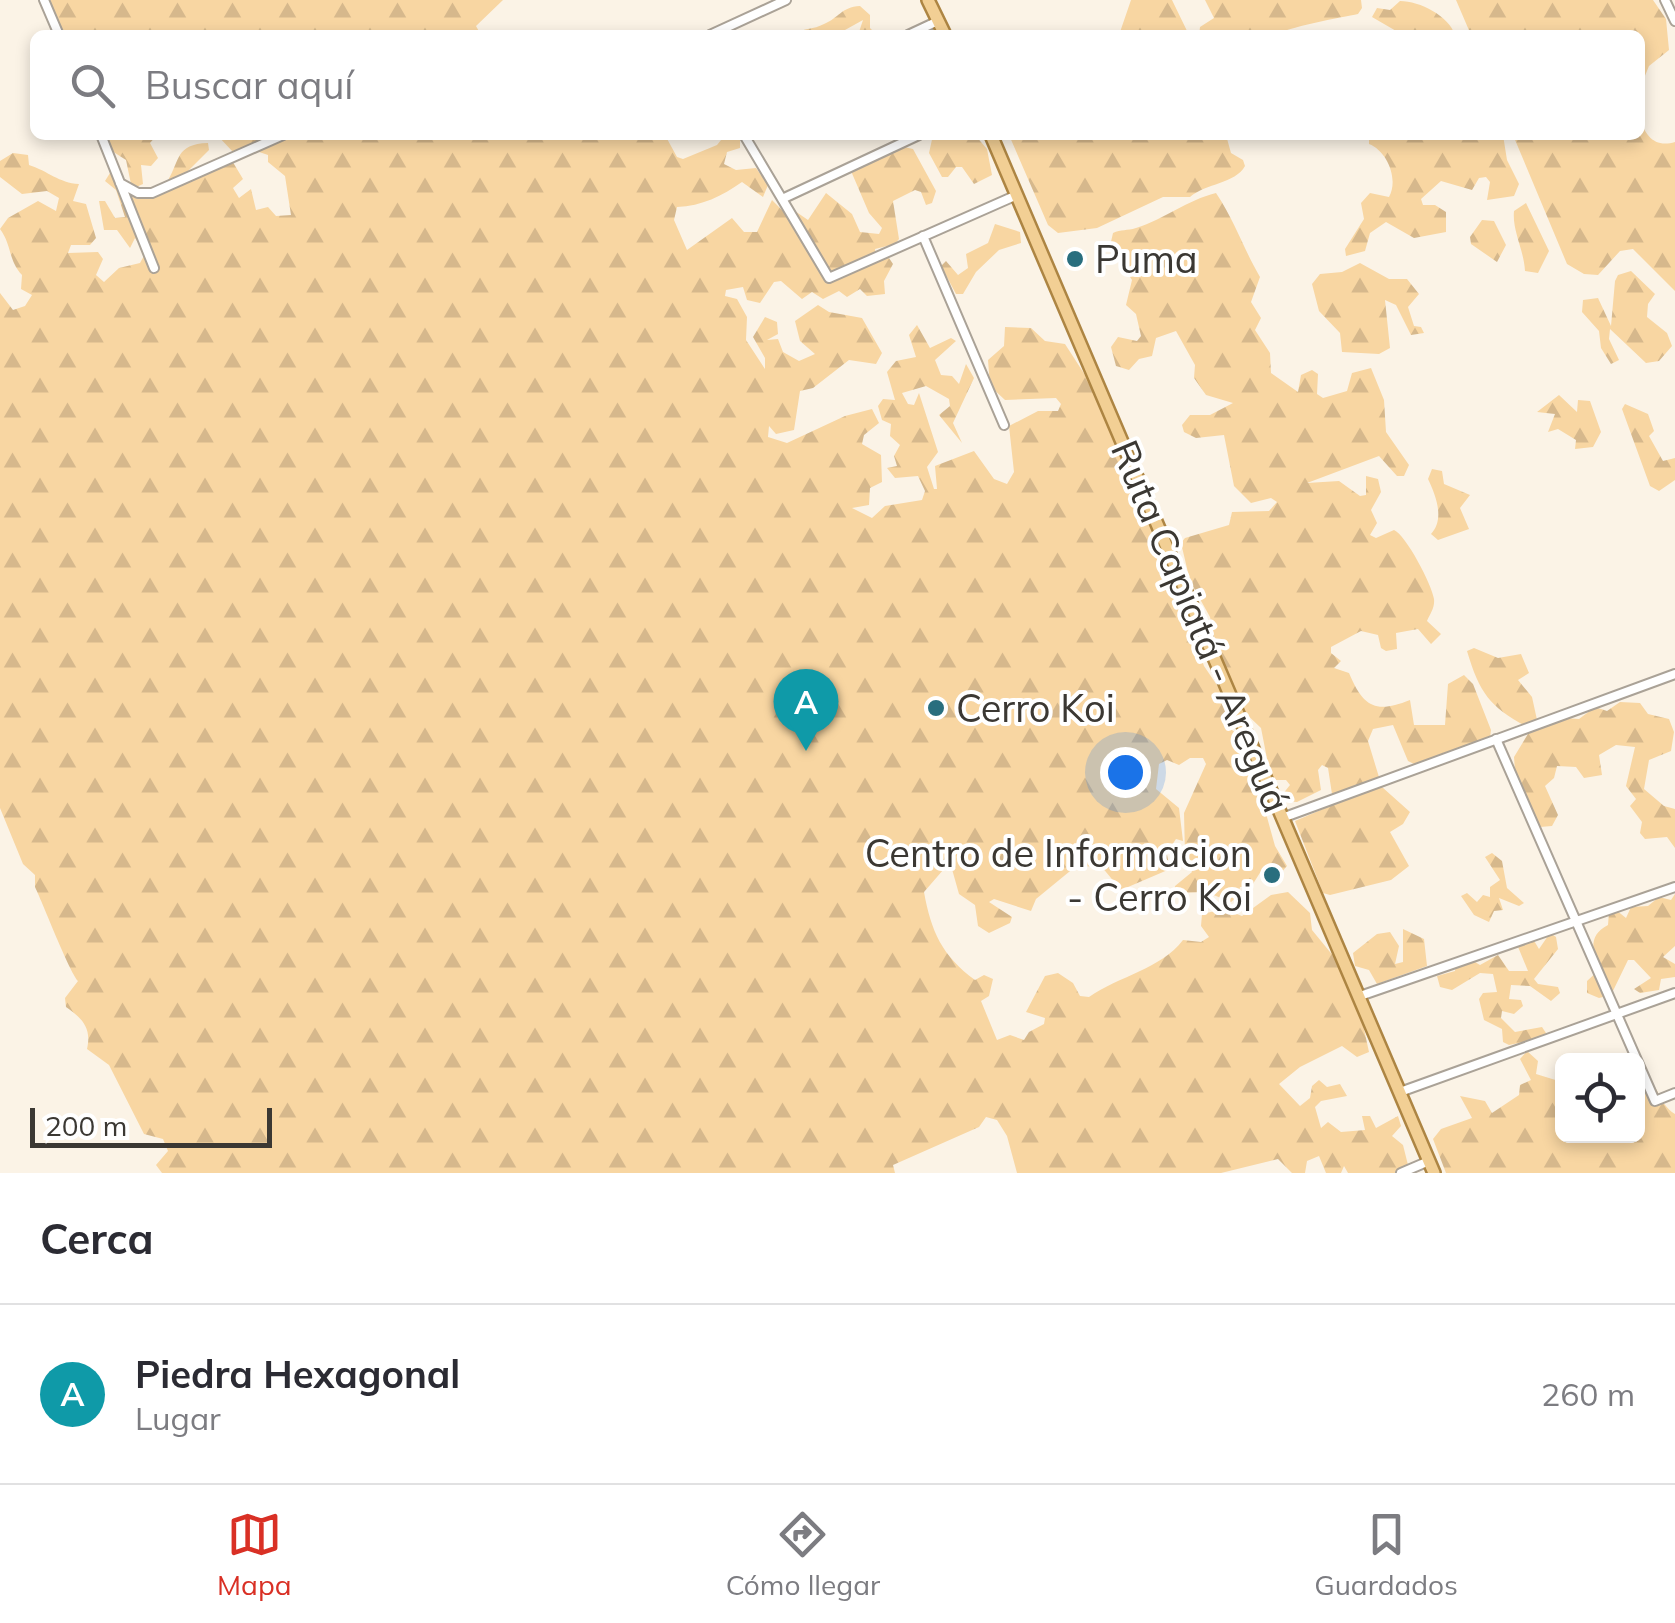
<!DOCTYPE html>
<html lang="es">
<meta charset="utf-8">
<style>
:root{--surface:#fff;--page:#f2f2f3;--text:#2b2b33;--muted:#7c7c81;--line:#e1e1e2;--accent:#d93025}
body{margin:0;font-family:Mulish,sans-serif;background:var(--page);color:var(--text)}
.controls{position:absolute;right:30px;bottom:30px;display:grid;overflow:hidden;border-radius:15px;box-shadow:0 5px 15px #0003}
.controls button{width:90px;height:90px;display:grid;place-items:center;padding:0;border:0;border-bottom:2px solid var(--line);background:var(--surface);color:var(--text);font:50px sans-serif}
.scale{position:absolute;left:30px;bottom:25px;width:242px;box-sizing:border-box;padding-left:10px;border:5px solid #3b3833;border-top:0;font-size:28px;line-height:35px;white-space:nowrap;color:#3b3833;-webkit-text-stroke:8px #fff;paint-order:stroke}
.you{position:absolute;left:1125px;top:772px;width:35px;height:35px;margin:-25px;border:8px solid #fff;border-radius:50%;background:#1a73e8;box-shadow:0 0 0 15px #1a73e833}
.badge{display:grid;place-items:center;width:65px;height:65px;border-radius:50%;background:var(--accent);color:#fff;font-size:32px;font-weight:700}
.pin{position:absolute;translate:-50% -82px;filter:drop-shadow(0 2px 5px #0008)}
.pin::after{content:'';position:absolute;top:52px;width:35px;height:30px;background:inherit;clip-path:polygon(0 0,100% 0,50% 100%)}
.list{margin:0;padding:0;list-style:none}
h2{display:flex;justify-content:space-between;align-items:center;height:130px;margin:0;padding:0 40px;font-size:42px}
h2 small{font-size:32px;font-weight:400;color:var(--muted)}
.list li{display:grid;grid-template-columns:65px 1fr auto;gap:30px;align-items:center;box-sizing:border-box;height:180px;padding:0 40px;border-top:2px solid var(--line)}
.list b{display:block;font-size:38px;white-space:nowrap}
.list p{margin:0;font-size:32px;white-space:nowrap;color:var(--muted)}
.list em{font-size:32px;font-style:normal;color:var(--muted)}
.icon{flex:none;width:55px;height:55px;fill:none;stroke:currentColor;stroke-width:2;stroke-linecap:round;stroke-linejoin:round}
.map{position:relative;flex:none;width:1675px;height:1173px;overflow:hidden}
.search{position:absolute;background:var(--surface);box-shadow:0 5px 15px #0003;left:30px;right:30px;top:30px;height:110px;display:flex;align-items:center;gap:25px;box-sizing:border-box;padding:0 35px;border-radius:15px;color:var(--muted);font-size:38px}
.sheet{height:310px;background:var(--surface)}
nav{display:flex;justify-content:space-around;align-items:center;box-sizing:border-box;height:140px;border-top:2px solid var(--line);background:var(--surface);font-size:28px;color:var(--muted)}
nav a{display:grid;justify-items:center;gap:5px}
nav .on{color:var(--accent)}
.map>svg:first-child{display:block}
.forest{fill:url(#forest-firs)}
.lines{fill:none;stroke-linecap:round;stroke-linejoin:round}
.street-casing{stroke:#aaa297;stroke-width:12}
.primary-casing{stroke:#ad8543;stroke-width:16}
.street{stroke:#fff;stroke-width:8}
.primary{stroke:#f2cf94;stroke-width:11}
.poi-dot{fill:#296e7e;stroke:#fff;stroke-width:4}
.labels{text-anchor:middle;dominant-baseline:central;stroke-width:8;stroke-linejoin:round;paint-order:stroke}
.poi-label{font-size:38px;fill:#3b3833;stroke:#fff;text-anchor:start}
.street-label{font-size:38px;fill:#3b3833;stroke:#fff}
</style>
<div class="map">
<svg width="1675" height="1173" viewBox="0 0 1675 1173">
<defs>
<pattern id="forest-firs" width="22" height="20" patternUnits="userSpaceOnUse" patternTransform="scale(2.5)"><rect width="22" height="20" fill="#f8d6a2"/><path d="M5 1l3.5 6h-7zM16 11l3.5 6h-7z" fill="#d6b88c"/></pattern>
</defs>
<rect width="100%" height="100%" fill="#fbf3e6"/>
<path class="forest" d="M50 0H503L476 26 481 35H63Z
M1131 0H1172L1189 35H1119Z
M1205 0H1361L1362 8 1358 14C1343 17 1284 28 1275 35H1199L1200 27 1214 18Z
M1456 0H1653L1666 19 1669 50 1649 66 1640 88V35H1471Z
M1400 1C1420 1 1449 16 1455 35H1403L1372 17 1377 8 1390 10Z
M860 6 870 15V28L877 35H858L863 20 836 35H793C805 27 813 30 824 24 839 18 841 7 860 6Z
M1640 118C1645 136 1655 148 1675 142V291L1633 249 1620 251 1598 275 1584 274 1567 264 1513 135H1640Z
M98 135H157L150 143 158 158 151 166 141 165 143 184 132 189 126 160 101 144Z
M217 135H665L677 157 683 159 717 145 725 135H740V148L727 152 724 164 736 170 756 168 768 185 763 197 742 182C722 196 702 206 677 207L674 220 687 250 732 218 744 232H757L772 200 786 214 792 209 808 220 826 193 852 214 860 232 879 234 882 228 869 213 851 171 900 146 913 149 936 191 932 203 926 205 921 192 915 190 893 201 899 239 895 244 875 249 876 256 889 258 893 264 884 281 885 294 867 296 860 289 847 297 839 291 823 299 812 292 802 299 781 281 774 282 760 303 747 300 743 287 726 290 725 296 737 299 747 317 746 340 765 369V358L753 337 765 317 777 322 778 334 767 340 778 339 783 352 799 361 815 354 800 341 795 321 818 305 829 312 862 318 882 353 876 364 849 360 813 388 800 391 794 430 776 434 769 426 768 437 787 443 845 416 872 409 879 423 864 435 862 444 881 455 882 482 870 488 869 505 852 508 872 518 885 506 922 500 925 491 918 476 895 478 887 468 897 466 894 456 900 445 890 436 891 424 882 420 878 406 883 399 895 400 887 372 896 361 916 357 909 335 917 325 930 348 951 338 956 341 935 360 941 375 952 376 959 384 966 364 974 378 953 423 962 443 939 415 950 406 949 399 926 386 902 393 908 404 914 405 919 393 938 452 927 467 934 489H937L935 466 974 451 994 479 1007 484 1014 472 1009 426 1038 411H1058L1061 404 1056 398 1005 400 990 386 988 360 1004 346 1005 327 1031 328 1045 341 1065 344 1105 406 1121 455 1141 474 1157 547 1185 610 1204 666 1225 697 1232 730 1246 741 1275 846 1287 866 1280 874 1272 864 1263 868 1251 887H1240L1238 896 1231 902 1206 892 1174 893 1175 886 1192 872 1185 855 1184 813 1206 764 1203 758H1190L1179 765 1167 760 1159 764 1156 789 1179 808 1183 841 1176 839 1170 848 1165 845 1170 869 1121 890 1101 866 1075 867 1036 899 1031 911 994 899 989 902 1012 917 1010 923 989 933 978 926 975 905 959 894 950 862 924 892C931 931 942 956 975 980L984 975 993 979 989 996 981 1001 997 1040 1010 1035 1024 1040 1029 1032 1044 1024 1045 1018 1026 1012 1045 976 1058 973 1073 983 1080 996 1089 997C1119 976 1161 969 1183 940L1201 942 1209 937 1201 926 1202 914 1224 909 1242 916 1271 895 1288 892 1310 913 1312 930 1339 963 1362 1020 1369 1052 1357 1057 1342 1046 1300 1067 1279 1084 1300 1106 1310 1098 1312 1086 1319 1080 1327 1087 1340 1084 1347 1096 1321 1101 1315 1107 1321 1128 1328 1122 1341 1132 1365 1130 1362 1116H1370L1376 1128 1398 1116 1401 1126 1392 1136 1403 1145 1410 1173H1348L1344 1166 1341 1173H1326L1319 1156 1307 1161 1305 1173H1292L1278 1159 1221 1173H1017L1007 1136 997 1120 986 1117 979 1127 893 1165 895 1173H162L156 1165 168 1151 163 1139 144 1134 109 1065 87 1049C92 1028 82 1018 66 1007L65 998 78 981C69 971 44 906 35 887V875L23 864 0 808V293L13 310 25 306 32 295 21 289 22 275C8 260 12 245 0 229L8 218 38 201 56 211 59 198 47 191 22 194 0 177V161L13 153 28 155 29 165C48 171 59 183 79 184L73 201 86 204 96 238 90 245H71L68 253 98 252 103 259 96 275 104 282 119 268 140 263 145 254 135 238 130 248 117 230H104L99 201H105L115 218 125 217 116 190 105 181 110 173 129 193 148 198C154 193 164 187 168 180 180 161 175 144 208 143L209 150 180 179 231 159 243 179 233 188 239 198 251 189 256 210 268 207 276 216 291 215 285 176 268 162V155L244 147 233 152Z
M933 135H975L987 149 992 175 974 184 962 167H956L948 177H942L929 153Z
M1009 135H1226L1231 153 1243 160 1245 166C1235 184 1206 183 1190 197H1163L1097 228 1058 233 1048 225Z
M1503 135 1507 160 1519 184 1514 196 1487 200 1490 182 1486 177 1479 178 1472 190 1441 181 1421 199 1423 205H1435L1446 212V232L1414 238 1386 222 1370 233 1365 251 1346 256 1345 249 1364 219 1361 203 1370 193 1389 197C1399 179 1387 151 1369 144V137Z
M1216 193C1236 223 1243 248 1260 277L1251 302 1261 318 1255 330 1270 353 1271 373 1298 392 1301 375 1312 370 1318 374 1317 394 1323 398 1347 391 1352 373 1371 368 1384 400 1386 432 1409 465 1404 476H1397L1379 456 1307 483 1339 481 1360 496 1366 495V476L1378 479 1381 492 1371 510 1377 523 1370 535 1376 538 1394 530C1406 535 1432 585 1434 599 1435 608 1430 614 1427 621L1441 634 1431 644 1418 629 1396 633 1397 649 1386 651 1381 648 1378 635 1361 631 1331 647V653L1341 661 1334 668 1349 673C1364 709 1377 713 1410 700L1414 725H1445L1448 684 1464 675 1473 684 1491 730 1490 738 1414 764 1408 761 1393 725 1373 729 1368 741 1382 787 1410 812 1403 824 1390 832 1409 866 1391 880 1330 895 1323 893 1295 821 1351 797 1332 794 1328 768 1322 765 1318 770 1321 790 1297 802 1284 801 1282 795 1290 785 1286 780H1273L1270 774 1261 728 1241 709 1220 664 1210 617 1190 581 1181 543 1185 538 1229 525 1232 512 1269 511 1277 502 1271 498 1251 503 1234 486 1224 435 1196 438 1184 432 1182 425 1190 415H1210L1233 403 1206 395 1194 378 1195 365 1176 331 1156 338 1152 356 1139 359 1129 370 1116 366 1111 347 1118 337 1137 341 1141 336 1136 314 1126 305 1132 280 1110 246 1113 233C1121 229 1127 231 1136 228 1165 219 1187 200 1216 193Z
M1526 203 1549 251 1538 273 1525 271C1524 250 1512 231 1514 211Z
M1482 220 1494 221 1506 245 1497 262 1471 244 1470 237Z
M995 224 1020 232 1021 243 999 250 976 272 963 294H956L941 266 946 261 958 275 968 268 966 254 988 243Z
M1360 263 1389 279H1407L1419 294 1408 307 1414 326 1421 327 1424 333 1411 335 1396 305 1385 300 1390 348 1379 354 1342 352 1340 333 1319 311 1312 284 1320 274 1342 272Z
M1631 271 1655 294 1648 304 1647 317 1667 333 1672 346 1659 361 1646 363 1610 329 1609 339 1619 360 1611 364 1601 348 1599 331 1582 312 1583 300 1598 298 1611 326 1615 281 1618 275Z
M1559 395 1577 412 1578 400 1590 401 1601 432 1593 447 1575 449 1576 440 1558 429 1548 432 1555 414 1537 412Z
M1625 404 1648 414 1654 431 1649 436 1663 461 1675 458V480L1659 491 1650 486 1622 409Z
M1432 469 1442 471 1444 484 1470 495 1460 508 1469 529 1438 540 1431 534C1445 519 1436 496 1428 479Z
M1474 648 1498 658 1521 654 1529 673 1518 680 1532 697 1539 729 1563 718 1579 719 1595 707 1607 711 1620 702 1640 703 1648 714 1669 719 1674 732 1671 751 1649 760 1644 789 1664 806 1675 809V848L1667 837 1645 839 1640 833 1642 822 1630 806 1636 799 1626 786 1635 747 1616 745 1599 755 1602 775 1584 778 1576 767 1557 766 1554 778 1545 786 1558 815 1552 826 1540 827 1515 771 1514 757 1531 729C1491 708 1480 695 1467 651Z
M1492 853 1502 861 1507 888 1524 903 1519 906 1499 898 1503 910 1494 911 1489 922 1474 915 1461 896 1467 893 1477 902 1483 895 1490 897V887L1500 880 1485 857Z
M1675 894V946L1663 957 1675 964V977L1661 979 1659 990 1640 993 1634 989 1651 978 1634 960H1628L1611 995 1599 998 1587 993V981L1599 970C1592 951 1588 935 1608 925L1609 912 1616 910 1626 918 1631 907 1648 906 1659 897 1671 900Z
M1403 929 1424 939 1427 966 1377 984 1369 970 1355 966 1353 953 1377 934 1390 932 1399 946 1395 964 1403 962Z
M1550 933 1556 937 1558 949 1534 979 1538 984 1558 987 1560 993 1551 1001 1530 986 1511 985 1509 999 1521 1000 1523 1006 1514 1014 1502 1011 1501 1018 1515 1032 1542 1027 1546 1033 1542 1038 1509 1045 1503 1042 1502 1029 1484 1020 1479 999 1483 993 1497 992 1493 974 1480 973 1452 990 1440 987 1437 976 1455 971 1456 964 1470 959 1480 965 1498 955 1509 971H1528L1516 942 1533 939 1539 949Z
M1527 1051 1538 1061 1536 1074 1562 1082V1136H1638V1060H1625L1631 1053 1637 1055 1643 1074C1659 1083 1658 1104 1675 1114V1173H1446L1433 1139 1441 1129 1472 1118 1460 1096 1485 1101 1492 1113 1519 1095 1520 1085 1531 1080 1520 1059Z"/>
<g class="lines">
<g class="street-casing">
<path id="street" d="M44 0 59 35
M1665 0 1675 21
M710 35 786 0
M908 35 938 21
M101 135 154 268
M744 135 829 278 1017 195
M120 183 138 193H152L283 135
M782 199 919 135
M923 236 1004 425
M1496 739 1655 1101 1675 1093
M1282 818 1675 674
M1360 996 1675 887
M1400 1092 1675 993
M1401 1173 1429 1161"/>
</g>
<g class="primary-casing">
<path id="primary" d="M928 0 945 35
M991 135 1434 1173"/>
</g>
<use href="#street" class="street"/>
<use href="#primary" class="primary"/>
</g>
<g class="poi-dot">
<circle cx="1075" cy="259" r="10"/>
<circle cx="936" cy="708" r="10"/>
<circle cx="1272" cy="875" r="10"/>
</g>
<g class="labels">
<g class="poi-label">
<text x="1095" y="259">Puma</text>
<text x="956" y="708">Cerro Koi</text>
<text x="1252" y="853" text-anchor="end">Centro de Informacion<tspan x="1252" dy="44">- Cerro Koi</tspan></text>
</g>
<g class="street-label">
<text transform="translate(1201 626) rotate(67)">Ruta Capiatá - Areguá</text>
</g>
</g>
</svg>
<div class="controls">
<button><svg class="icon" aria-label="locate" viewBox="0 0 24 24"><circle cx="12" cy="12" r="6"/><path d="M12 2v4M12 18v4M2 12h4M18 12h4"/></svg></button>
</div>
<div class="scale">200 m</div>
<div class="you"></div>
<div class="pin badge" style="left:806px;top:751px;background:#0f9aa8">A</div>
<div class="search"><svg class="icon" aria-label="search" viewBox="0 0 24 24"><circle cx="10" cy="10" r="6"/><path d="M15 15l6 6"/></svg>Buscar aquí</div>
</div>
<section class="sheet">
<h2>Cerca<small></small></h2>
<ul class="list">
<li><span class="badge" style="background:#0f9aa8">A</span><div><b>Piedra Hexagonal</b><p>Lugar</p></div><em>260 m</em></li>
</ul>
</section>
<nav>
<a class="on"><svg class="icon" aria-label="map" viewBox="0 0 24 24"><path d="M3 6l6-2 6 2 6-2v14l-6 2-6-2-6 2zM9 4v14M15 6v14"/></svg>Mapa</a>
<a><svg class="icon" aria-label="directions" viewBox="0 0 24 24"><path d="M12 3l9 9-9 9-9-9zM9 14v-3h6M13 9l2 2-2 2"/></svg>Cómo llegar</a>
<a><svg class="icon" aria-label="saved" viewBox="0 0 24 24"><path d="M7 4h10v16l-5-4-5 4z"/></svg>Guardados</a>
</nav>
